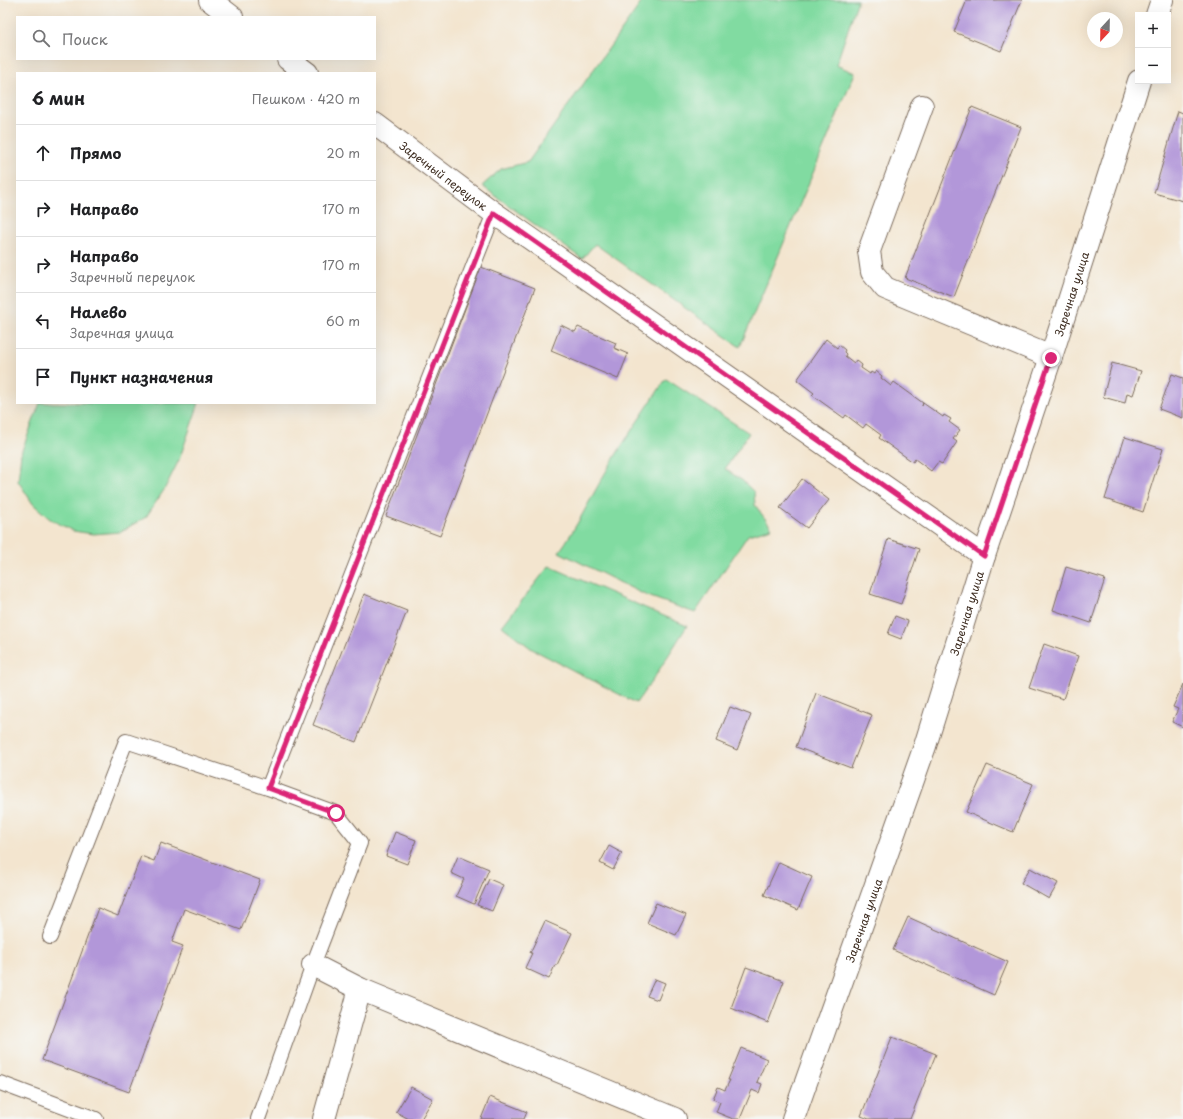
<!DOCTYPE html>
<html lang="ru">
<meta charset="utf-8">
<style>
:root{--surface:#fff;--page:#f6f6f6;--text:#202124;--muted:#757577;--line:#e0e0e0}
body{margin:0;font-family:"Playpen Sans",sans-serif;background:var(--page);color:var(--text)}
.controls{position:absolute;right:12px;top:12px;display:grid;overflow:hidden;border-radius:0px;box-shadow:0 4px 16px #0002}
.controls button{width:36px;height:36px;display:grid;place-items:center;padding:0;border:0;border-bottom:1px solid var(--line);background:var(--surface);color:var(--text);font:20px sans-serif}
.compass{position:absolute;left:1087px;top:12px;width:36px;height:36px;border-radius:50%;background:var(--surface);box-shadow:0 4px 16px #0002;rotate:202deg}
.stop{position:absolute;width:12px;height:12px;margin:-9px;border:3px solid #db2777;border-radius:50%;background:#fff}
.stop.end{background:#db2777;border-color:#fff;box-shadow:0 1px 4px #0008}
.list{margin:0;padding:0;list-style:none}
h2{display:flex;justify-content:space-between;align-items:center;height:52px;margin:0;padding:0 16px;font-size:17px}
h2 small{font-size:13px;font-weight:400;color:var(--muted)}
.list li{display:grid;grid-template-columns:26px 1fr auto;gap:12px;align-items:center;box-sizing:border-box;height:56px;padding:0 16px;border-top:1px solid var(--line)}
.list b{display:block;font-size:15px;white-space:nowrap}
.list p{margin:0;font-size:13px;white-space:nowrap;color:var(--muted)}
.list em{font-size:13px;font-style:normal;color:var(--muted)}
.icon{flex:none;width:22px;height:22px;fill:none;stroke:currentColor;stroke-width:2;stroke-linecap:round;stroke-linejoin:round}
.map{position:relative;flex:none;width:1183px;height:1119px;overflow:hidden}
.search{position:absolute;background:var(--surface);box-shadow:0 4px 16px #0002;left:16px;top:16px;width:360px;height:44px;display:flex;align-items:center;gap:10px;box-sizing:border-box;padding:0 14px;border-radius:0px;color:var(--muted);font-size:15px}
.panel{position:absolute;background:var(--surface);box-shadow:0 4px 16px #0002;left:16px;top:72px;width:360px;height:332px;border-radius:0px}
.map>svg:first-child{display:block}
.garden{fill:#81dba1;stroke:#5e8260}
.building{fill:#b297d9}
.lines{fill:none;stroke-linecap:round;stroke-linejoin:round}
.lane-casing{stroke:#7b6b5c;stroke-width:16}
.street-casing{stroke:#7b6b5c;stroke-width:24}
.secondary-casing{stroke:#7b6b5c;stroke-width:24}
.lane{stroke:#fff;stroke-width:14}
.street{stroke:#fff;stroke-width:22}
.secondary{stroke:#fff;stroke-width:22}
.route{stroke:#db2777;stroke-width:5}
.labels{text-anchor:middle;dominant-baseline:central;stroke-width:3.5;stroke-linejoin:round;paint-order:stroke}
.street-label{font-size:11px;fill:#3b2a1e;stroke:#f6f6f2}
</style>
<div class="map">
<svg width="1183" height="1119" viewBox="0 0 1183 1119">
<rect width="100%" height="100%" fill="#f6f6f2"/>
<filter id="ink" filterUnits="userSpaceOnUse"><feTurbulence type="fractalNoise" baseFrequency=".025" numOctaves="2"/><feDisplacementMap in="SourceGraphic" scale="8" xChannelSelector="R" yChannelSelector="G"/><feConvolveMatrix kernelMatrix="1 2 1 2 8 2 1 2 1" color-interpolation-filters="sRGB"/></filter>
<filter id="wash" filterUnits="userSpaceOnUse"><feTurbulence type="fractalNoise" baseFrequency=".012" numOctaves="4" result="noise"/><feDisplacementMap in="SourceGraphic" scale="16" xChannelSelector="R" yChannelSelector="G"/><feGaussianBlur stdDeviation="0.9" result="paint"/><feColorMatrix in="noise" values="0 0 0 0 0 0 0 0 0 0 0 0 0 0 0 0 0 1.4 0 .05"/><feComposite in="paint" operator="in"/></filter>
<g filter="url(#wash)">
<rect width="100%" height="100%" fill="#f3e5cf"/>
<path class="garden" d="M643 0H858L836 65 855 73 740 347 595 244 582 259 482 186 501 169 528 162Z
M666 379 749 433 725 469 743 481 754 492 755 505 772 528 748 535 695 613 645 595 559 552C577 527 589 501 604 475 623 442 645 410 666 379Z
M40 403H199L179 460 164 490 146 517 120 532 93 534 73 531 50 519 33 504 18 481 21 453Z
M549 566 687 626 654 678 636 703 532 649 502 626Z"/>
<g id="blocks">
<path class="building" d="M967 0H1022L1001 51 954 32Z
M972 107 1021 127 954 297 905 278Z
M1178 111 1183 113V201L1154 193Z
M481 267 535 288 440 536 386 516Z
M561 325 575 332 578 327 616 343 614 348 628 354 618 379 551 351Z
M826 339 837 348 839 345 845 350 844 352 846 354 845 356 854 363 856 360 862 365 861 368 870 374 871 372 874 374 876 371 882 376 881 378 891 386 894 382 923 403 922 406 923 403 943 417 944 415 951 419 949 422 960 430 953 439 957 442 942 464 938 462 931 471 915 459 913 462 879 438 881 435 866 424 863 428 846 415 844 418 812 395 814 393 797 380Z
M1112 363 1141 371 1133 395 1127 393 1125 403 1103 397Z
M1172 374 1183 378V418L1159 409Z
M1125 437 1163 449 1143 512 1105 499Z
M802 479 829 500 807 528 780 508Z
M888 539 919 549 901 604 870 594Z
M1066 567 1105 579 1091 623 1053 610Z
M364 594 407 611 356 742 313 725Z
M895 616 908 621 901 639 888 634Z
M1044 644 1078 656 1063 699 1029 688Z
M1183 684V727L1172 722 1178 709 1173 707Z
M816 693 872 715 851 768 796 747Z
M730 707 751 715 737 750 716 741Z
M987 765 1033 784 1013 832 966 812Z
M395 832 416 840 407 864 386 856Z
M161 843 260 880 241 930 184 909 172 942 183 946 129 1092 42 1060 98 908 118 916 141 856 154 861Z
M609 846 622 853 613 870 600 863Z
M458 856 489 869 474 904 456 896 464 879 451 873Z
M779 862 812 877 798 910 764 895Z
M1030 868 1058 883 1049 899 1021 883Z
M489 879 503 885 492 911 477 905Z
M656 903 686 915 676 935 647 923Z
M908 917 1008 962 994 995 893 950Z
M545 921 572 933 557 965H555L549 979 525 968 532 953H530Z
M746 967 784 981 768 1023 731 1008Z
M655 979 665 983 658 1000 647 996Z
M892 1037 936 1054 910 1119H869L861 1116Z
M741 1048 767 1059 757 1082 762 1084 759 1093 752 1090 740 1119H733L716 1112 720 1102 713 1099 718 1087 725 1090 730 1080H728Z
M411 1087 433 1099 421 1119H409L396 1112Z
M490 1097 527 1112 524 1119H481Z"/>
</g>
</g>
<g filter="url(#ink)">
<use href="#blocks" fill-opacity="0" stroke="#7b6b5c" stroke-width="1"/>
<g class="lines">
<g class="lane-casing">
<path id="lane" d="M268 788 494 213
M50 937 126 741 268 788 336 813 360 843 313 965 258 1119
M0 1083 96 1119"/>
</g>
<g class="street-casing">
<g id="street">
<path d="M210 0 232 17"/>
<path d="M288 59 307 73"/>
<path d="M922 106 869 251 872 272 885 288 1051 357"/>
<path id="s1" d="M375 124 494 213 984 556"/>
<path d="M313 965 360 989 675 1119"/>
<path d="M324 1119 360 989"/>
</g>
</g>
<g class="secondary-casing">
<g id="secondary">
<path d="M1157 15 1162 0"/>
<path id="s2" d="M793 1119 925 746 984 556 1051 357 1139 81"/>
</g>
</g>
<use href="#lane" class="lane"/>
<use href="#street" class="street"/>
<use href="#secondary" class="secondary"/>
</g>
</g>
<g class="lines" filter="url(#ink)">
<path class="route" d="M336 813 268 788 494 213 984 556 1051 358"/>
</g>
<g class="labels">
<g class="street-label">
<text stroke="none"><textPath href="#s1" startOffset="86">Заречный переулок</textPath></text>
<text stroke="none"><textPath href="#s2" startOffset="871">Заречная улица</textPath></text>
<text stroke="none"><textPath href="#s2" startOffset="535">Заречная улица</textPath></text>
<text stroke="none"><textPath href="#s2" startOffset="211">Заречная улица</textPath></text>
</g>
</g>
</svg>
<div class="controls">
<button>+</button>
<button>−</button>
</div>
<svg class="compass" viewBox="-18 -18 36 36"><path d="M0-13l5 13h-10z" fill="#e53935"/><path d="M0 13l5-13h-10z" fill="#757577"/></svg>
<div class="stop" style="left:336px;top:813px"></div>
<div class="stop end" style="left:1051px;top:358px"></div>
<div class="search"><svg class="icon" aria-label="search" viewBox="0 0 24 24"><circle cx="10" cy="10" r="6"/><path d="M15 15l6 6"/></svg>Поиск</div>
<section class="panel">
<h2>6 мин<small>Пешком · 420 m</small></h2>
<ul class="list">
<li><svg class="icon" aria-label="ahead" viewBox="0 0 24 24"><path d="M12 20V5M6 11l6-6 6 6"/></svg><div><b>Прямо</b></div><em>20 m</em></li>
<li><svg class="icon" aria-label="right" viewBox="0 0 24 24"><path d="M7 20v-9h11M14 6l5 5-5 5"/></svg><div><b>Направо</b></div><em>170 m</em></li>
<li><svg class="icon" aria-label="right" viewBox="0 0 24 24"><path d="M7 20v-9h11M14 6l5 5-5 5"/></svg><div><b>Направо</b><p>Заречный переулок</p></div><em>170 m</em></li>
<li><svg class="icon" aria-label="left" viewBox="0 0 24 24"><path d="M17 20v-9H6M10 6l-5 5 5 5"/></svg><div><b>Налево</b><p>Заречная улица</p></div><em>60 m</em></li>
<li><svg class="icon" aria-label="arrive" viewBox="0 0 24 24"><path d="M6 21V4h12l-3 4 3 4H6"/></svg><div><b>Пункт назначения</b></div></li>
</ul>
</section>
</div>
